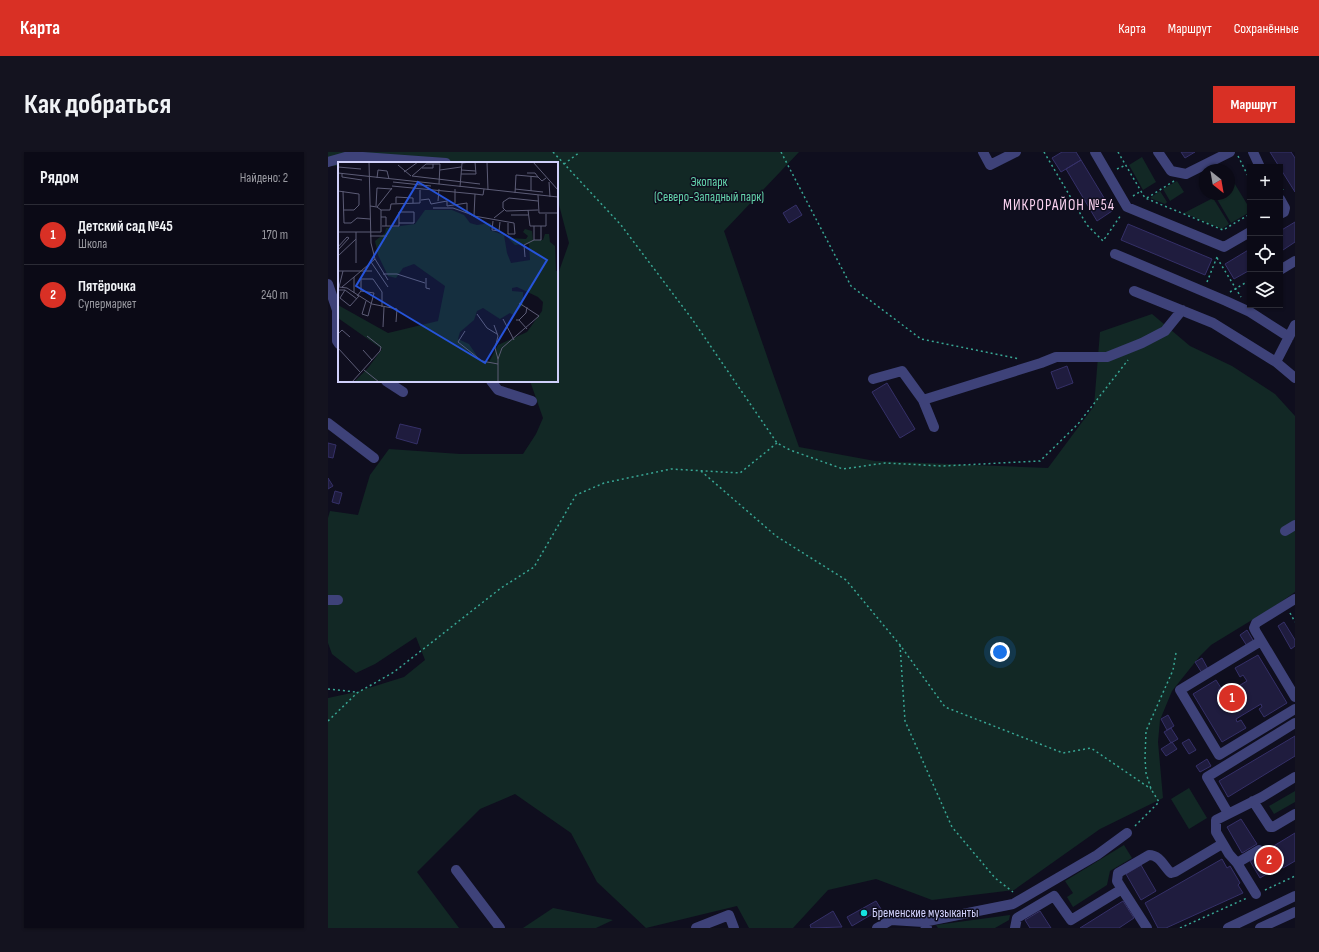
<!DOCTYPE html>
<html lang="ru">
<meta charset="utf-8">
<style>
:root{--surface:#0b0a16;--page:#14131f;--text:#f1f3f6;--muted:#9a9aa1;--line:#2b2b35;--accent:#d93025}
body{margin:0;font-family:"Sofia Sans Condensed",sans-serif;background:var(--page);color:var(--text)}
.controls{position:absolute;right:12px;top:12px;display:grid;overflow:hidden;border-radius:0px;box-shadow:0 1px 3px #0004}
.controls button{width:36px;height:36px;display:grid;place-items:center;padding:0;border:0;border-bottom:1px solid var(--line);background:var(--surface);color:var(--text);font:20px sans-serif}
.compass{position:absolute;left:871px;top:12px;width:36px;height:36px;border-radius:50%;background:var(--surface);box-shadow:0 1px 3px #0004;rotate:149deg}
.you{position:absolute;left:672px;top:500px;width:14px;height:14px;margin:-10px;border:3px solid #fff;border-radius:50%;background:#1a73e8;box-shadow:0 0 0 6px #1a73e833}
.badge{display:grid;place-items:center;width:26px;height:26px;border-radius:50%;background:var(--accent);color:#fff;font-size:13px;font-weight:700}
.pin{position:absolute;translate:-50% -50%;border:2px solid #fff;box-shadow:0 1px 4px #0006}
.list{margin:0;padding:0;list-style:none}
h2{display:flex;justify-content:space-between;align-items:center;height:52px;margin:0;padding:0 16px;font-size:17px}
h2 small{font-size:13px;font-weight:400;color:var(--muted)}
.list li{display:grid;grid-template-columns:26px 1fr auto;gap:12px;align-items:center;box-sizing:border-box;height:60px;padding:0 16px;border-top:1px solid var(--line)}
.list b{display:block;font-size:15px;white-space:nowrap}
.list p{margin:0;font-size:13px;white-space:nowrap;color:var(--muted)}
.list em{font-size:13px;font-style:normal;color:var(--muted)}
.icon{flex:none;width:22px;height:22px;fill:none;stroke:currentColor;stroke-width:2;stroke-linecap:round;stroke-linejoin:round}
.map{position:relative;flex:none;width:967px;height:776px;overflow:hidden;border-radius:0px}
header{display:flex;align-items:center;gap:24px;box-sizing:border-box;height:56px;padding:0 20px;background:var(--accent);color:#fff}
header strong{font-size:19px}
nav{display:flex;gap:22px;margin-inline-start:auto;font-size:14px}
.intro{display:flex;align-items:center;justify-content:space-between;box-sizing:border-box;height:96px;padding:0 24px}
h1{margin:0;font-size:28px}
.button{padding:10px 18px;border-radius:0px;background:var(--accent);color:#fff;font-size:14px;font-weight:700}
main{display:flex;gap:24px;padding:0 24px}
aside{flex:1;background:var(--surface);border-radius:0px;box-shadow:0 1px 3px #0004}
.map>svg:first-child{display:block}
.green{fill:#122825}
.building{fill:#1f1c3e;stroke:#353068}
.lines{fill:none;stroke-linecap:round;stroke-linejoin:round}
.path{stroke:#38a694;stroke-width:1.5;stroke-dasharray:2 3;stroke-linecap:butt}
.minor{stroke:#3e4279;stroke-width:10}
.poi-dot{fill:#15e2e0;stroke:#0f0e1e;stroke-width:1.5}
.labels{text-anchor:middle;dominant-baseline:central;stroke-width:3;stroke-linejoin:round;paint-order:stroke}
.park-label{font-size:13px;fill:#63d3ab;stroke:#0f0e1e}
.poi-label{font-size:13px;fill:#d0d0fb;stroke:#0f0e1e;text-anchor:start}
.quarter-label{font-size:15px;letter-spacing:1px;fill:#fbd2f0;stroke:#0f0e1e}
.inset-road{fill:none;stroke:#5c5c76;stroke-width:1}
.view{fill:#2654da;fill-opacity:0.15;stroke:#2654da;stroke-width:2}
.inset-edge{fill:none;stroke:#d0d0fb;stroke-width:2}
</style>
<header>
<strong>Карта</strong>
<nav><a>Карта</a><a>Маршрут</a><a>Сохранённые</a></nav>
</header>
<div class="intro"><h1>Как добраться</h1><a class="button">Маршрут</a></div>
<main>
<aside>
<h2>Рядом<small>Найдено: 2</small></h2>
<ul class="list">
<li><span class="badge">1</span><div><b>Детский сад №45</b><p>Школа</p></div><em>170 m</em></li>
<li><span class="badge">2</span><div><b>Пятёрочка</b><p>Супермаркет</p></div><em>240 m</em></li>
</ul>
</aside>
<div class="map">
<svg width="967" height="776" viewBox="0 0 967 776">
<rect width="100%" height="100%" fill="#0f0e1e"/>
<path class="green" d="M0 0H471L396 79 444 219 471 295 547 309 720 316 766 254 772 180 824 162 862 194 904 214 947 242 967 264V440L950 452 883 493 872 504 844 539 832 568 830 590 835 646 772 677 686 738 604 748 548 727 500 738 465 776H421L409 754 318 776 269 730 243 681 187 642 152 657 89 720 131 776H0V546L28 540 76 525 97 508 88 485 47 512 28 521 4 502 0 491V366L2 359 30 363 42 323 61 297 132 302H195L208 282 215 266 202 229H229V125L241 91 229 45V11H54L45 8 28 11H11V14H0Z
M814 5 828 30 815 38 801 13Z
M849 29 856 40 842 49 835 37Z
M905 29 922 57V60L903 71 886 42H901V31Z
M832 39 839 50 837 52 822 46Z
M885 46 901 72 894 77 856 61Z
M861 636 879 666 861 677 843 647Z
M967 639V650L946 662 941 654Z
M796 693 804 706 782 719 779 733 745 755 739 745 745 741 737 729Z
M225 756 285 768 268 776H195Z
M682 763 681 768 667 776H610L608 773Z"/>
<path class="building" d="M734 0H748L753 8 733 20 724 6Z
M853 0H867L857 6Z
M942 0H963L967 6V40Z
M753 8 784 59 769 69 738 17Z
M468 53 474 63 461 71 455 61Z
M967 70V90L952 100V79Z
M800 72 884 107 877 123 793 88Z
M922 97V118L906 127 897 112Z
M739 214 745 231 729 237 723 220Z
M559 231 587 277 572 286 544 240Z
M72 272 93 277 89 292 68 286Z
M0 291 8 293 5 306 0 305Z
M0 326 5 334 0 337Z
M7 339 14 341 11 352 4 350Z
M956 470 967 488V494L963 497 950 474Z
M919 478 926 490 919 494 912 483Z
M930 503 959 551 936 565 931 557 934 555 933 552 908 567 909 570 913 568 918 576 894 590 865 542 888 528 893 536 890 538 894 544 919 529 915 523 912 525 907 516Z
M874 506 880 517 874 521 867 510Z
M840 563 846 574 839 578 833 567Z
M843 576 850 587 843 591 836 580Z
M967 584V604L900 645 891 629Z
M861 587 868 598 861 602 854 591Z
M844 590 849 597 838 604 833 597Z
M879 607 883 614 872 620 868 614Z
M913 667 929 692 914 701 899 675Z
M967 681V709L955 716 953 713 949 716 939 698Z
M939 699 949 716 932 726 922 709Z
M894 707 899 716 902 714 912 731 910 733 915 741 838 776H830L817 751Z
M813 713 828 739 813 748 798 722Z
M548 749 553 757 524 774 519 765Z
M795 749 806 766 791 776H752Z
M505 759 514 775 483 776 482 773Z
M712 759 723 776H702L697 768Z"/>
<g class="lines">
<path class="path" d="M225 0 293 73 364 167 449 291 462 298 515 317 557 311 614 314 712 309 750 272 800 208
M453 0 523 134 593 187 692 207
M716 0 759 73 775 89 793 63
M790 0 817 46 895 78 922 62
M910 4 922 28
M236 12 252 0
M789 17 798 13
M952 33 955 38
M805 44 813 39
M819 46 846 29
M889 106 913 145
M879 130 889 105
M902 140 922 128
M373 319 448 384 518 428 572 493 617 555 735 601 763 596 823 637
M962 461 967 470
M572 493 577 569 624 675 667 726 685 740
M0 537 28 540
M0 569 29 541 66 520 173 436 206 415 248 343 276 331 343 317 412 321 449 291
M807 674 831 650 823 637 818 621 817 606 818 579 845 518 848 501
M937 738 967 724
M852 776 919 746"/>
<path class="minor" d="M655 0 662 13 688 0
M767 0 799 55 896 95 922 80
M830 0 843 19 858 22 902 0
M925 0 932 15
M0 10 21 4 118 11
M952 47 957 56 956 60 952 62
M787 102 898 149 922 160 961 185
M952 118 967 109
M0 132 9 158V189L11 192
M806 139 885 171 948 210 967 226
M948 210 967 173
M545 227 574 219 595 248 606 275
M58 229 75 240
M163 229 170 238 204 249
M595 248 713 211 728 205H779L814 191 837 179 854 158
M0 271 46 306
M957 379 967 373
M967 447 928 471 926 476 928 480 967 545
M0 448H10
M933 489 852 538 891 603 967 557
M925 649 942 675H945L967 662
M900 661 879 625 967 571
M909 711 931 698
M128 718 172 776
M794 737 819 776
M928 742 909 711 901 702 888 680V668L934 645 967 625
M595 770 685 752 769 703 799 681
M368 776 401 763 406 776
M549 776 563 768 595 770 599 776
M687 776 689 766 726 744 743 768 794 737 789 729 790 721 821 703C832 703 836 715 843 721L847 720 894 692
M900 776 967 744
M932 776 967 760"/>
</g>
<circle class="poi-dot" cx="536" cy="761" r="4"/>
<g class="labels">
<g class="park-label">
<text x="381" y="30">Экопарк<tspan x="381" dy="15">(Северо-Западный парк)</tspan></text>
</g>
<g class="poi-label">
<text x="544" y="761">Бременские музыканты</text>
</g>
<g class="quarter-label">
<text x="731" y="53">МИКРОРАЙОН №54</text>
</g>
</g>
<g transform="translate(10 10)">
<rect width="220" height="220" fill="#0f0e1e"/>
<path d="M87 48H114L126 53 132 61 139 63 153 61 152 68 166 73 169 91 173 101 192 98 191 82 177 83 170 76 188 77 190 74 185 70 187 67 194 69 195 78H205L207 72H211L212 80 217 84 218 109H220V220H16L30 206 44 187 0 156V143L50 171 100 159 107 124 76 102 65 106 58 116 50 114 40 93 37 79 47 71 48 66 77 62ZM179 125 200 135 205 140 204 149 189 170 160 183 151 200 141 197 131 182 120 177 122 170 136 158 139 149 145 146 162 157 172 151 175 153 185 143V130L174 129V126Z" fill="#122825" fill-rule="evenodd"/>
<path class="inset-road" d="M31 0 33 81 37 97 50 118M149 0 150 28M195 0 220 28M60 3 73 14M0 5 23 7M84 6H95V2H102L101 22M102 8 123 5M123 8 138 9M66 10 80 0M0 11 220 35M189 11H197L200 15M4 12V15L24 18M123 12H138L137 0M74 14 142 22M74 14 88 2H95M39 16 40 8 49 9 51 17M55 20 93 24M211 20 212 35M54 24 137 32 145 33 146 27M122 25 124 1 133 0M177 27 205 30M0 29 21 32V43L16 48H5M5 29 6 61H13L19 56 32 57M193 29V14M177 31 178 13 200 15 204 19 208 16M200 33 201 51H220M83 38 91 37 93 42 109 39V44L129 41V51L136 54 137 32M100 39 101 27M58 41V35L75 36V41M117 41V27M38 44 39 26 54 27M39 45 54 26M95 46H115L129 51M43 48H52L53 42 82 41V28M190 48 192 64H208V52M200 48 168 49 165 46V40L171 36 200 39M173 53H190M136 54 176 61 177 72H170V61M43 55H48V64M156 56 166 48M155 59 154 68 161 69 162 60M44 64H61V50H76V61H61M196 64V78H203V64M0 70H43V48L39 45 32 44M32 74H49M0 85 9 75M0 88 11 76 9 75M0 94 18 77M187 95 186 83 196 78M33 100 50 125M18 101V70M0 109H34M5 109 1 125 9 126 34 142 59 147 58 160M45 112H59L87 121M88 116V126L92 127M0 125V128H7L19 137M4 125 16 115M7 128 2 136 12 144 21 134M23 129 36 131 30 154 24 152 28 139M16 131V115L37 97M19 134 23 129V117H35L44 130V145M139 152 149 166 159 172M165 157 176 178M178 158H181L188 151 189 145M181 158 189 167M156 163 160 174 157 186 160 197V220M45 165 46 145M127 169 120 180 144 199 160 202M0 172 4 168 12 175M0 186 22 210M25 188 34 198M160 197 164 186 201 154 181 141M26 208 41 220M14 220 42 189 43 185 29 174"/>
<path class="view" d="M80 20 209 98 147 201 18 124Z"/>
<rect width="220" height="220" class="inset-edge"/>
</g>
</svg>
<div class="controls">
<button>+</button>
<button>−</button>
<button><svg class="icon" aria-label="locate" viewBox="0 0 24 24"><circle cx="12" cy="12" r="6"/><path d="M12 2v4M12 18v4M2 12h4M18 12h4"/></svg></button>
<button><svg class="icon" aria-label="layers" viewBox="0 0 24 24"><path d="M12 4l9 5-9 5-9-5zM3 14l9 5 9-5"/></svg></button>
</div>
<svg class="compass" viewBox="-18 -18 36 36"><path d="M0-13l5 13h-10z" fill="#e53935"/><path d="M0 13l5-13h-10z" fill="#9a9aa1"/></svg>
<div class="you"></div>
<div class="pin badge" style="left:904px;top:546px">1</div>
<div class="pin badge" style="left:941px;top:708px">2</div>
</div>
</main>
